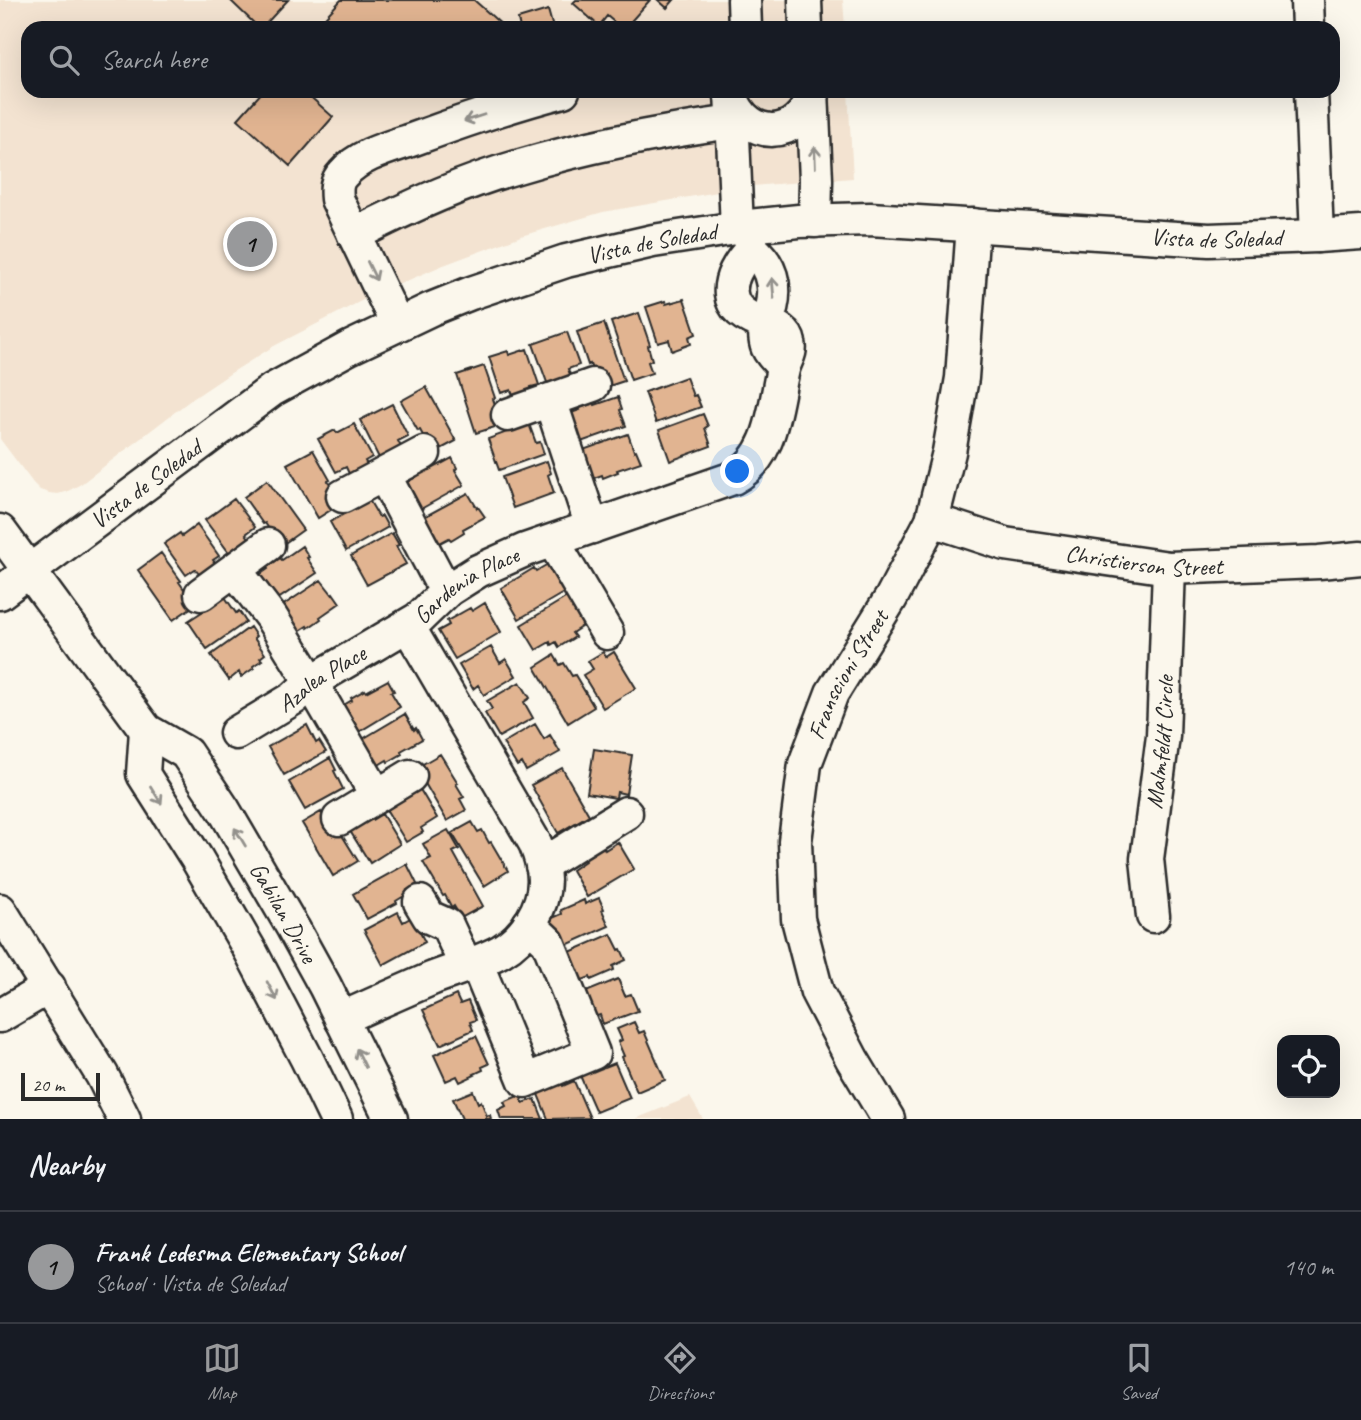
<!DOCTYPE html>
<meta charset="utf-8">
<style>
:root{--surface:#171b24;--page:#242831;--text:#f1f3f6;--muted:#9ea1a6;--line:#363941;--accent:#98999b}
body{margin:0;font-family:Caveat,sans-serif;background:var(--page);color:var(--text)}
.controls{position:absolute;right:21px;bottom:21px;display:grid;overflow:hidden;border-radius:14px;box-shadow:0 7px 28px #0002}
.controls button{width:63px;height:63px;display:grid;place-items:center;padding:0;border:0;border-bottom:2px solid var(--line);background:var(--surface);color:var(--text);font:35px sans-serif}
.scale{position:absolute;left:21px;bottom:18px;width:79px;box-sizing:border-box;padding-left:7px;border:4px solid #2b2b2b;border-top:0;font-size:19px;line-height:24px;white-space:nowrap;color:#2b2b2b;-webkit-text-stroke:5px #fbf7ec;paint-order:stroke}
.you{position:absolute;left:738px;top:472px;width:24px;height:24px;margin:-18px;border:5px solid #fff;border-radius:50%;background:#1a73e8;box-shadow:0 0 0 10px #1a73e833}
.badge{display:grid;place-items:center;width:46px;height:46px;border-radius:50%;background:var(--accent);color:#111;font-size:23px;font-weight:700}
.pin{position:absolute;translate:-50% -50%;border:4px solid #fff;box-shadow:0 2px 7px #0006}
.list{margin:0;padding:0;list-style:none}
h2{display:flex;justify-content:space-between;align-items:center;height:91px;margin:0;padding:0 28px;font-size:30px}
h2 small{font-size:23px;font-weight:400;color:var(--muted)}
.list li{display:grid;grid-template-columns:46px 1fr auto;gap:21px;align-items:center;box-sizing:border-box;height:112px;padding:0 28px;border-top:2px solid var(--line)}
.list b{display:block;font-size:26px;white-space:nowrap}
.list p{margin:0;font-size:23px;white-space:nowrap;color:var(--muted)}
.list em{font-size:23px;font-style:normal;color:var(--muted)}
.icon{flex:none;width:38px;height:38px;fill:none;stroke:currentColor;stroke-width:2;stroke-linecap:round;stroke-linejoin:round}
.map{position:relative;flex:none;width:1361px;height:1119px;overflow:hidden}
.search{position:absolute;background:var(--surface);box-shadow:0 7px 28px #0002;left:21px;right:21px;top:21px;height:77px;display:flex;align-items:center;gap:18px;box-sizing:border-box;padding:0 24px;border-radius:21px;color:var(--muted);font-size:26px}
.sheet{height:203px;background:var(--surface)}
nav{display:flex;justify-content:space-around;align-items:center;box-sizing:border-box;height:98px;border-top:2px solid var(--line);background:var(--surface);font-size:19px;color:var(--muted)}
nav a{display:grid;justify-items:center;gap:4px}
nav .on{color:var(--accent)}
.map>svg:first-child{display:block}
.built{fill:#f3e3d1}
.building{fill:#e1b491;stroke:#2b2b2b;stroke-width:2}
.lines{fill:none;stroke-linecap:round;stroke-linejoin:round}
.minor-casing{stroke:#2b2b2b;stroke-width:37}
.minor{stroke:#fbf7ec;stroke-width:32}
.oneway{stroke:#93918c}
.labels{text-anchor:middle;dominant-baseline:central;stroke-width:7;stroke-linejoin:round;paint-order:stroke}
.street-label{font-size:24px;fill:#2b2b2b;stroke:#fbf7ec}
</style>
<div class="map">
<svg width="1361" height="1119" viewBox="0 0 1361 1119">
<rect width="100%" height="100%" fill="#fbf7ec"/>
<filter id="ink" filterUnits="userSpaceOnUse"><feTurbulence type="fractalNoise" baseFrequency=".0143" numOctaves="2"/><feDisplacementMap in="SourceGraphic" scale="14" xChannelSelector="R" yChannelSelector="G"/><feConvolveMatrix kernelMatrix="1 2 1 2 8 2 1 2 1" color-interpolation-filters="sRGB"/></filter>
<g filter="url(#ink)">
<path class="built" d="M0 0H843L845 28H28V91H848L853 178 752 186 603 212 521 236 441 266 363 300 274 346 231 373 188 402 81 484 68 491 58 494 49 493 40 490 33 483 0 439Z
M690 1097 703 1119H635Z"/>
<path class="building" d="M230 0H288L262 28H259Z
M341 0H474L503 26 501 28H315Z
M576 0H650L625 28H621L607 16 599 26 573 3Z
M658 0H674L667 8Z
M548 10 553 28H520L518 19Z
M263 91H304L333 117 290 166 238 119Z
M684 299 696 334 689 337 691 344 672 351 669 340 658 343 646 307 665 301 666 304Z
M639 313 650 345 648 346 652 360 648 362 652 373 631 380 611 322Z
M604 323 624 381 603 388 595 378 590 364 588 365 577 332Z
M567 332 579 365 568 369 572 380 549 388 533 344Z
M527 349 539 385 531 387 533 395 515 401 511 390 501 393 489 357 508 351 509 355Z
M484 366 495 398 493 399 498 413V426L476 433 457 375Z
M686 377 693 396 696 395 701 407 656 423 645 392Z
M426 387 456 441 437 451 427 443 420 430 418 431 401 401Z
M618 397 622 409 620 410 626 426 578 443 568 414 580 410 579 408 594 403 595 405Z
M392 404 408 436 398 441 403 451 381 462 360 420Z
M703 414 708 426 705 428 711 446 670 461 659 430Z
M354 424 372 457 365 461 369 468 351 478 346 467 336 472 318 439 335 430 337 433Z
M529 424 536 443 540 442 544 454 499 470 488 439Z
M628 434 634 451 636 450 641 462 617 470 618 472 603 478 602 475 591 479 580 451Z
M313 450 330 480 328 481 335 494 337 506 318 518 287 464Z
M452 458 457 468 455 470 464 485 419 510 405 483 416 477 415 475 429 467 430 470Z
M547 461 551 473 548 475 554 493 513 508 502 477Z
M267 480 303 530 285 543 277 533 274 536 265 523 263 524 244 497Z
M468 493 477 508 478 507 485 517 463 529 464 532 451 540 449 538 438 544 424 517Z
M234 499 255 527 246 534 253 543 233 558 205 520Z
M369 500 379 517 382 516 388 527 346 551 330 522Z
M197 525 219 556 213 560 218 567 202 578 195 569 186 575 164 544 180 533 182 536Z
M392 533 399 545 396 546 406 564 367 585 351 556Z
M302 546 309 557 307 558 317 573 275 601 258 576 268 569 267 567 280 558 282 560Z
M161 553 181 581 179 582 188 595 185 597 192 607 173 620 138 570Z
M548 564 565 592 519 619 501 588 534 568 536 571Z
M321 580 332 594 333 593 340 603 320 617 321 619 308 628 307 626 296 633 279 608Z
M225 597 236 613 239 611 246 622 207 649 188 621Z
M567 597 584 625 572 633 575 637 559 647 556 642 551 645 550 642 536 650 521 625Z
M485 603 501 632 455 659 438 631 449 625 447 621 470 608 472 611Z
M250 627 256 636 254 638 265 654 260 658 262 660 253 666 254 668 241 677 239 672 229 680 211 655Z
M491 647 500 663 506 659 516 676 484 695 478 685 473 689 459 665Z
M603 652 606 657 614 652 636 688 603 708 583 675 593 669 588 661Z
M554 655 560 665 564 663 572 676 575 675 594 707 568 723 535 667Z
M388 680 394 691 391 692 400 707 357 733 342 706 352 700 351 698 365 690 366 692Z
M520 682 530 698 524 702 533 718 499 737 485 713 492 709 487 701Z
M405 714 414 730 416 728 422 739 401 751 402 754 388 762 387 760 377 766 361 740Z
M535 724 544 739 550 735 560 752 526 771 522 763 517 766 503 743Z
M307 725 316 743 319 741 326 752 284 775 268 747Z
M594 749 632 755 626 794 617 792 616 798 587 793Z
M440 754 458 783 456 784 464 797 460 799 466 810 447 821 416 768Z
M330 758 336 770 334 771 343 789 305 810 289 782Z
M562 768 589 815 558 833 531 785Z
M418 786 437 818 421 828 423 832 406 842 386 809 396 803 390 794Z
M366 810 372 820 382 814 400 844 370 863 345 823Z
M321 812 327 823 340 832 358 861 333 876 302 823Z
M472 822 478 832 482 830 489 843 491 842 508 871 484 886 452 833Z
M448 830 459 849 453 852 483 906 461 918 454 906 452 908 445 895 443 896 423 862 431 858 423 844Z
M618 842 634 869 587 897 572 870 585 861 583 858 603 846 605 850Z
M407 864 417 884 407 890 409 893 396 901 397 903 367 919 353 894Z
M599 898 604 909 602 910 609 926 562 947 550 919 562 914 561 910 584 900 585 904Z
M398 912 403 922 412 917 425 942 383 965 364 930Z
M611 934 619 950 621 949 626 960 613 966 614 970 591 980 590 977 577 982 565 954Z
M618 979 625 996 631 994 638 1011 603 1024 600 1015 591 1018 581 994Z
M456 995 460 1004 468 1001 476 1020 470 1022 473 1030 440 1045 423 1010Z
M634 1022 639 1033 644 1031 665 1080 637 1092 622 1057 624 1056 618 1042 622 1040 617 1029Z
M476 1036 489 1064 482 1067 483 1070 474 1074 475 1075 460 1082 457 1076 446 1081 434 1055Z
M602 1061 605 1067 615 1063 630 1098 596 1112 578 1071Z
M560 1078 563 1086 574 1081 590 1118 548 1119 537 1092Z
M473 1091 478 1103 481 1101 487 1116 490 1115 491 1119H462L453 1099Z
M520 1095 523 1103 535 1099 543 1119H501L498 1110 506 1106 504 1102Z"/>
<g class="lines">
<g class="minor-casing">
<g id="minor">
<path d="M744 0 745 28"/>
<path d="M805 0 806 28"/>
<path d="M1307 0 1308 28"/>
<path d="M731 91 737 228"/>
<path d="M812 91 816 180 815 221"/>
<path d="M1311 91 1317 236"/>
<path d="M731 96C747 142 799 141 813 94"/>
<path d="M354 235C406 208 461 183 517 167 587 146 660 132 732 122"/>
<path d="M752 249C723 278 720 313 766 323 763 345 767 351 783 366"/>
<path d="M397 324 337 199C336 189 336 181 343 174 360 154 391 147 414 139 463 121 513 104 563 91"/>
<path d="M550 400 592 527"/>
<path d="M508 415 593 385"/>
<path d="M384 475 438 577 448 590"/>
<path d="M343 496 424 453"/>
<path id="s1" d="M932 520 1005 544 1169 568 1319 562 1361 558"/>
<path id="s2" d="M0 531 146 730 186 753 224 810 293 928 325 986 391 1119"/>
<path d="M553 541 607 633"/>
<path d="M235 570 271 617 311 682 377 796"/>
<path id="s3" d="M0 593 272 390 349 348 431 309 471 293 566 261 653 241 749 226 799 221 870 219 1209 240 1317 236 1361 233"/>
<path d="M201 594 268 545"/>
<path d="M146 730 143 774 197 859 251 952 307 1059 336 1119"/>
<path id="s4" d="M236 733 294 698 311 682 418 619 448 590 478 571 525 550 733 478C773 457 774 407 783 369 785 360 792 353 789 343 787 331 776 327 766 323 778 295 776 269 752 249L749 226"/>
<path d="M339 819 410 776"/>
<path d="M542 865 626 813"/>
<path d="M420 902 429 917 447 925 466 966"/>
<path d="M0 910 102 1075 124 1119"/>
<path id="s5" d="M1153 916 1147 859 1163 736 1169 568"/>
<path d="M476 962 525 1081 593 1053 548 942 529 924"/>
<path d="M0 1016 49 987"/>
<path d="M341 1019C371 1005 401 992 431 979 454 970 479 963 501 951 525 937 544 908 544 880 544 867 540 855 535 843L408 626"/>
<path id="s6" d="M888 1119 852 1059 817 992 798 919 795 841 805 764 832 693 891 598 932 520 949 452 962 378 973 225"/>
</g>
</g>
<use href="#minor" class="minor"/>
</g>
<defs><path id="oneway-shaft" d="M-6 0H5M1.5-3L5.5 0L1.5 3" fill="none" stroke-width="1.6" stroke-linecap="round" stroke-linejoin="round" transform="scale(1.75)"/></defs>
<g class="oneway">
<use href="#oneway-shaft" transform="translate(474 118) rotate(162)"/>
<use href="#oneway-shaft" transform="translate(815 157) rotate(-92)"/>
<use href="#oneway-shaft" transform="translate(372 271) rotate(64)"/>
<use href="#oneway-shaft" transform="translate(773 288) rotate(-95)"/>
<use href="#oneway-shaft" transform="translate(156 795) rotate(58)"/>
<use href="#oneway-shaft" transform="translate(240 837) rotate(-121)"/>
<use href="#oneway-shaft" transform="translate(272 991) rotate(62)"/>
<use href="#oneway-shaft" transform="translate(361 1058) rotate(-116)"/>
</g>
</g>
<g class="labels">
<g class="street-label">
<text stroke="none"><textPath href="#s3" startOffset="1316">Vista de Soledad</textPath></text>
<text stroke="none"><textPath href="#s3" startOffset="749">Vista de Soledad</textPath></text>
<text stroke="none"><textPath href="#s3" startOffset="182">Vista de Soledad</textPath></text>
<text stroke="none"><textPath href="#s1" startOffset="217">Christierson Street</textPath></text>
<text stroke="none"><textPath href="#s4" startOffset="275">Gardenia Place</textPath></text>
<text stroke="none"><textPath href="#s6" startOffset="476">Franscioni Street</textPath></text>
<text stroke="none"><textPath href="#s4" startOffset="102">Azalea Place</textPath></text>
<text stroke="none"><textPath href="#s5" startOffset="175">Malmfeldt Circle</textPath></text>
<text stroke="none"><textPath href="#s2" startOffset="480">Gabilan Drive</textPath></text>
</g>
</g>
</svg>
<div class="controls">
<button><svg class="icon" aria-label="locate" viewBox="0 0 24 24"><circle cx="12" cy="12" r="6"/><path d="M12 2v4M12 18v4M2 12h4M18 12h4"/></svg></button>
</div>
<div class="scale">20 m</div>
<div class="you"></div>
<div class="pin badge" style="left:250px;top:244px">1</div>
<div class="search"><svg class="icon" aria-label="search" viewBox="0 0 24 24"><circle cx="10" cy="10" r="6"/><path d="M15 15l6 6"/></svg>Search here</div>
</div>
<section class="sheet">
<h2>Nearby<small></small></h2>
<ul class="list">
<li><span class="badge">1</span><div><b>Frank Ledesma Elementary School</b><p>School · Vista de Soledad</p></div><em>140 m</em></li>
</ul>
</section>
<nav>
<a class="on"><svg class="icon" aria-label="map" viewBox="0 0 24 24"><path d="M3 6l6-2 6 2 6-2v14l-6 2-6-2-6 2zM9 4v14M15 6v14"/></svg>Map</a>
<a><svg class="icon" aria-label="directions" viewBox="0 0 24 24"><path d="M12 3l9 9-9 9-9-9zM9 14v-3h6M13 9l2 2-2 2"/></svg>Directions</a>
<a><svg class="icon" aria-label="saved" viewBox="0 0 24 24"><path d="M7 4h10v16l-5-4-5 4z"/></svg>Saved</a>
</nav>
